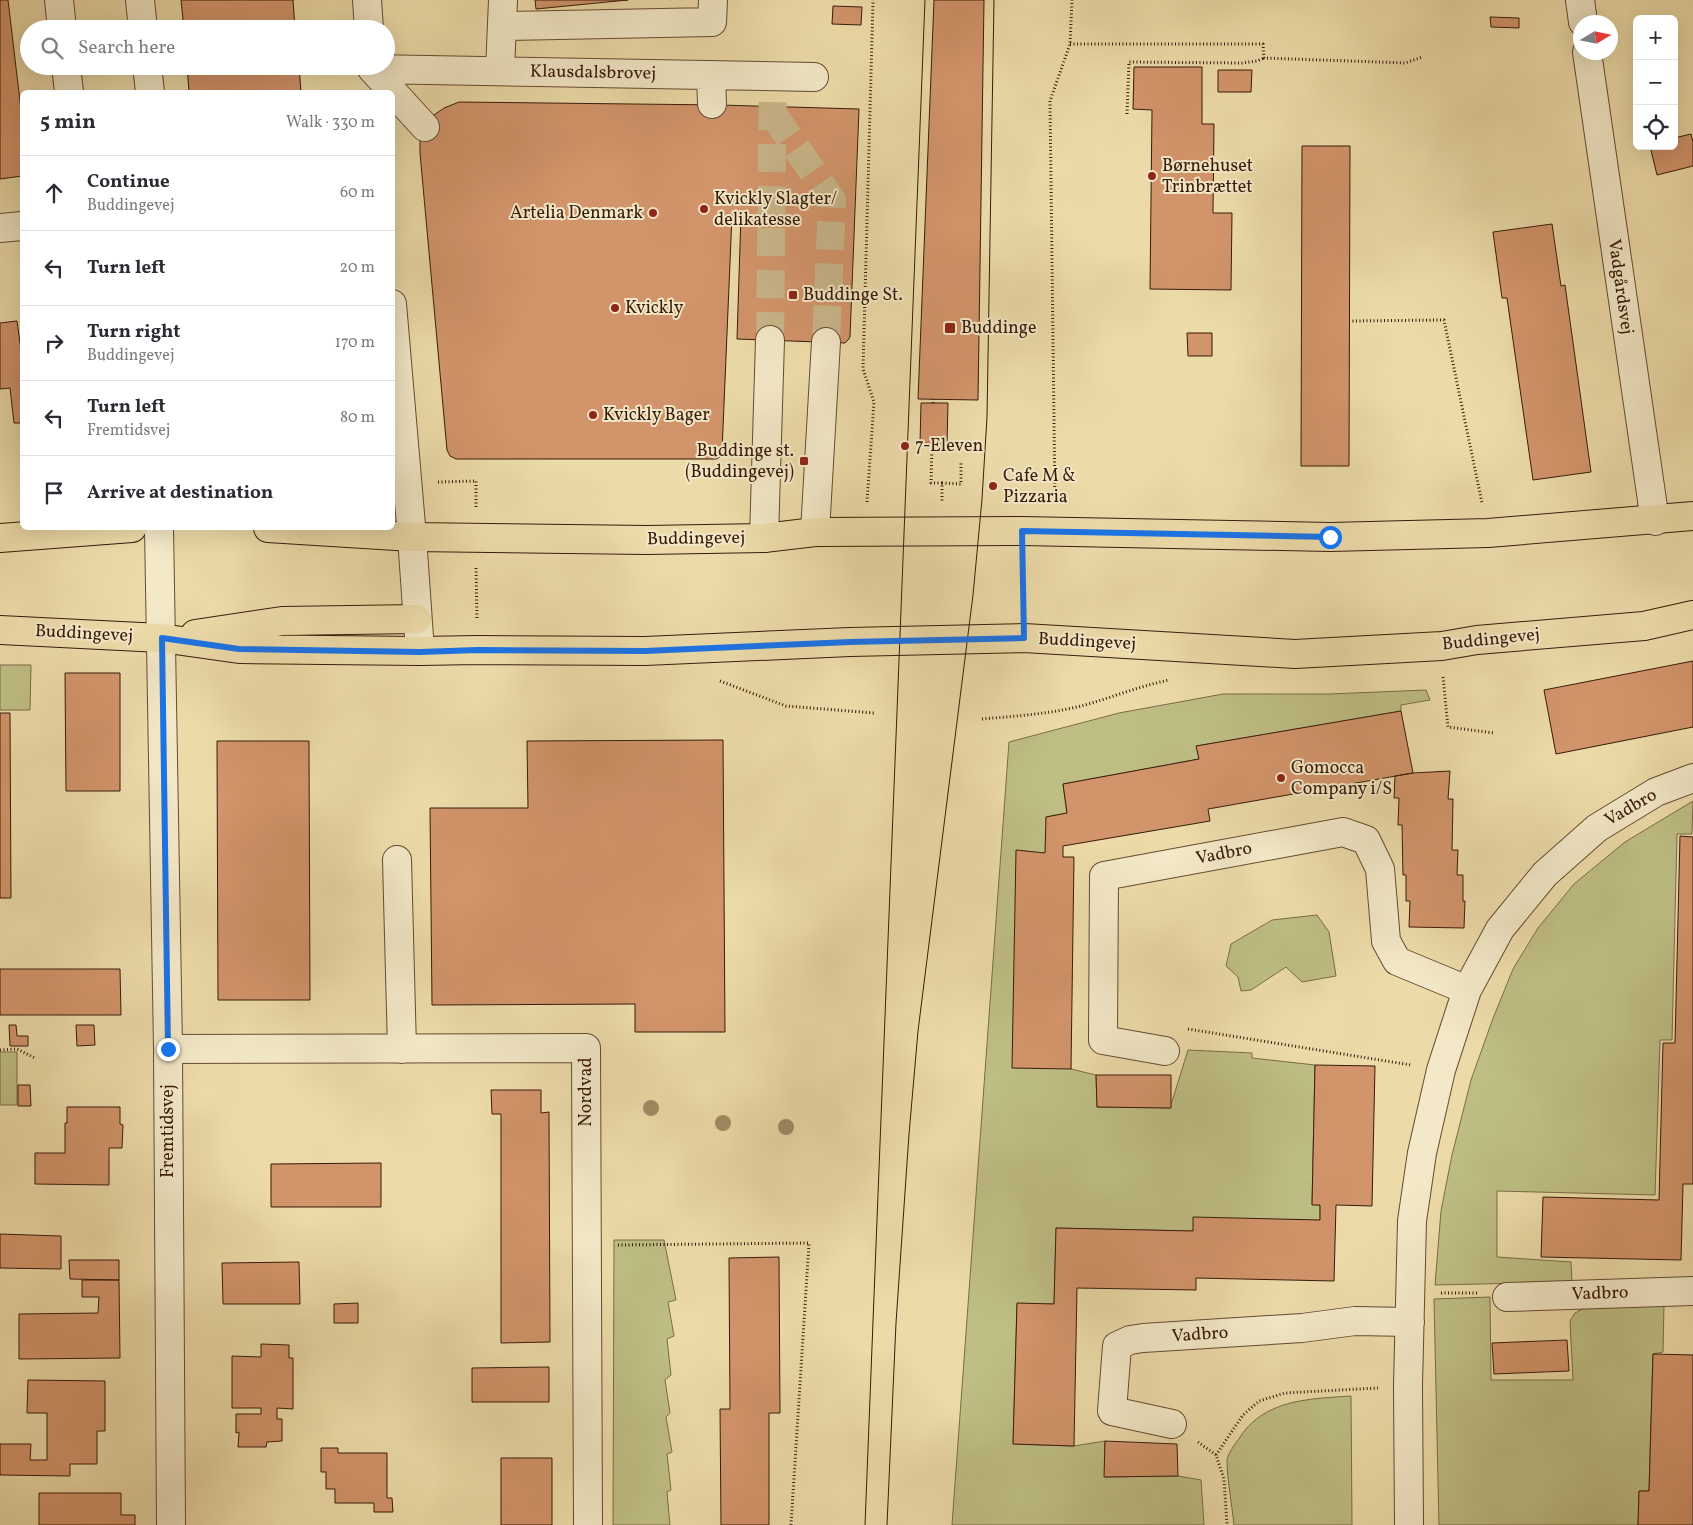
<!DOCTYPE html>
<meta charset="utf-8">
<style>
:root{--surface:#fff;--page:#f7f7f7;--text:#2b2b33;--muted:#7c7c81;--line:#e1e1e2}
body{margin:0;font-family:Vollkorn,serif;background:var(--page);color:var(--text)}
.controls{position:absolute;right:15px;top:15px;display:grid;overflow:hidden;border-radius:8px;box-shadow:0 5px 20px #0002}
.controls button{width:45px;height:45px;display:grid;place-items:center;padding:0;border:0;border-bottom:1px solid var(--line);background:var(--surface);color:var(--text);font:25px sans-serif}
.compass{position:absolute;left:1573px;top:15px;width:45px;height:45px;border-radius:50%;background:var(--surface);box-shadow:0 5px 20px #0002;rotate:80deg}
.stop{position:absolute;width:15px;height:15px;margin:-11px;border:4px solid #1a73e8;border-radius:50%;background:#fff}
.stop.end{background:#1a73e8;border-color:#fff;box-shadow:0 1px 5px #0008}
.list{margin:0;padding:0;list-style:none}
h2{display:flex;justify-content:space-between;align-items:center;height:65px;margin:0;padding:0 20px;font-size:21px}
h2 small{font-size:16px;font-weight:400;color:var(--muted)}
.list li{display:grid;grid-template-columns:32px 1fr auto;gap:15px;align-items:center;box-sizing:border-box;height:75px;padding:0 20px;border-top:1px solid var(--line)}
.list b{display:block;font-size:19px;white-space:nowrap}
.list p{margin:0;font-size:16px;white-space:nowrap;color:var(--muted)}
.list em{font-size:16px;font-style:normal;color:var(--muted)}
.icon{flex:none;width:28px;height:28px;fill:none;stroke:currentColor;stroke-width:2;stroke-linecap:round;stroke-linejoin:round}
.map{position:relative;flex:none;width:1693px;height:1525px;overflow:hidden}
.search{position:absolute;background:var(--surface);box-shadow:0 5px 20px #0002;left:20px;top:20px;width:375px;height:55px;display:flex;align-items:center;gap:12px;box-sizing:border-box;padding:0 18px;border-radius:28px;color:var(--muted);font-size:19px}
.panel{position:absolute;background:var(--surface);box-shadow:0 5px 20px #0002;left:20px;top:90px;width:375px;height:440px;border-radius:8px}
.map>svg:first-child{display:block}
.green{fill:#bebe84;stroke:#7b6c46}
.building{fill:#d2946b;stroke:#381b09}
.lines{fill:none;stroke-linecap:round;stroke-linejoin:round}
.minor-tunnel{stroke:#c8b589;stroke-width:28;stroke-dasharray:28 14;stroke-linecap:butt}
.minor-casing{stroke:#654b31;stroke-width:30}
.major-casing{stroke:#381b09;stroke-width:30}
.path{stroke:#381b09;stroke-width:3;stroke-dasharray:1 2.5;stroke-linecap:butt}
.minor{stroke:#f3e8c7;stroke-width:28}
.major{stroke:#ecdba9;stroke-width:28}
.tram{stroke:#381b09;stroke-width:1}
.tree{fill:#9f8c65}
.route{stroke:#1a73e8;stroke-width:6}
.poi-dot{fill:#8f2418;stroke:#f3e8c7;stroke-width:2}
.labels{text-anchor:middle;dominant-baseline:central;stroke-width:4;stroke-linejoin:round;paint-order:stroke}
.street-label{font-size:18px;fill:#381b09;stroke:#f3e8c7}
.poi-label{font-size:18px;fill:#381b09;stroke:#f3e8c7;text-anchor:start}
</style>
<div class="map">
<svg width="1693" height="1525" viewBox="0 0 1693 1525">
<rect width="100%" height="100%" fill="#ecdba9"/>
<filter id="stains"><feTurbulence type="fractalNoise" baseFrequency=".004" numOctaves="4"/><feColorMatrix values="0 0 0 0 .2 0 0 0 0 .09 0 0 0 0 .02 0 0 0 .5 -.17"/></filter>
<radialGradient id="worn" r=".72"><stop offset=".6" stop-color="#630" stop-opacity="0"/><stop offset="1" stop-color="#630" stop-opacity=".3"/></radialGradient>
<path class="green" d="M0 665H31L30 710H0Z
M1426 690 1430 700 1401 705V711L1197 746 1199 759 1063 784 1067 813 1046 817 1071 1069 1096 1075 1097 1107 1170 1108 1188 1050 1252 1053V1058L1315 1065 1312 1204 1320 1205V1220L1193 1231 1056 1228 1054 1304H1017L1013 1444 1074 1446 1105 1441V1477L1178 1476 1201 1480 1204 1525H952L1009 742 1119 713 1223 694H1329Z
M1693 801 1692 834H1677L1672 1040H1660L1655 1195 1497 1191V1257L1571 1262 1572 1282 1435 1285 1441 1211 1452 1155 1471 1080 1492 1021 1513 969 1538 928 1574 884 1625 842Z
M1317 915 1329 932 1336 976 1302 982 1286 967 1251 990 1241 991 1238 977 1226 966 1231 944 1272 920Z
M0 1052H17V1105H0Z
M614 1240H664L676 1300 668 1302 674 1336 667 1339 671 1375 665 1380 670 1413 666 1417 672 1452 667 1454 671 1490 667 1492 670 1525H613Z
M1490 1297 1491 1380H1573L1570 1321 1575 1313 1586 1307 1664 1304 1663 1352 1653 1354 1649 1491H1639L1638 1525H1439L1434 1299Z
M1351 1396 1352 1525H1234C1232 1505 1227 1479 1227 1460 1228 1454 1234 1445 1238 1440 1263 1399 1308 1399 1351 1396Z"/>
<path class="building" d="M0 0H8L22 118V176L0 179Z
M181 0H293L295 29H184Z
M535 0H628L536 9Z
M934 0H984L978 400 918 399Z
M833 6 862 7 861 25 832 24Z
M1490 17 1519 18V28L1491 27Z
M187 66H299L301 92H189Z
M1134 67H1202V124H1214L1213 213H1232L1231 290 1150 289 1152 110 1133 109Z
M1218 70H1252L1251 92H1218Z
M459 102 720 105 859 109 850 337 848 340 845 343 737 339 741 215H732L722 452 720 457 716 459H456L450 456 447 450 420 153V140L425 127 434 115 444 108Z
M1691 134 1693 142V166L1657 175 1650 146H1674V138Z
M1302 146H1350L1349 466H1301Z
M1552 224 1561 286 1565 285 1591 472 1533 480 1507 298H1502L1493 232Z
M17 321 22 357V423H14L10 388 0 389V323Z
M1187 333H1212V356H1188Z
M921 403H948L947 444 920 443Z
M1693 661V727L1556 754 1544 690Z
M65 673H120V791H66Z
M1401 711 1413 773 1208 809 1210 821 1063 846V857H1074L1071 1069 1012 1068 1016 850 1045 853 1046 817 1067 813 1063 784 1199 759 1196 746Z
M0 713H10L11 898H0Z
M723 740 725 1032H635V1004L432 1005 430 808H528L527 741Z
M217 741H309L310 1000H218Z
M1450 771 1448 799H1453L1452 850H1458L1457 875H1463V901H1465L1464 928 1409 927 1410 901H1406V875H1403L1402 825H1398L1399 798H1394L1395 776 1413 773Z
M1680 836 1693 837V1184H1683L1681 1260 1541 1257 1543 1197 1659 1200 1663 1043H1675Z
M0 969H120L121 1015H0Z
M9 1025H16L17 1036H28V1046H10Z
M76 1025H94L95 1045 77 1046Z
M1315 1065 1375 1066 1372 1206 1336 1205 1334 1281 1196 1278V1290L1077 1288 1074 1446 1013 1444 1017 1303 1054 1304 1056 1228 1193 1231V1217L1320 1220V1205H1312Z
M1096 1075H1171V1108L1097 1107Z
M18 1085H30L31 1106H18Z
M491 1090H541V1113L549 1112 550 1342 501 1343V1114H492Z
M67 1107H120V1124L123 1125 122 1148H109V1185L35 1184V1153H65V1123H67Z
M381 1163V1207H271V1164Z
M0 1234 61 1236V1269L0 1268Z
M779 1257 780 1413H769V1525H721L720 1409H730L729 1258Z
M69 1260H119V1280L70 1279Z
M299 1262 300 1304H223L222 1263Z
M82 1280H119L120 1358 19 1359V1314L98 1313 99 1297H82Z
M358 1303V1323H334V1304Z
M1567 1340 1569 1371 1494 1374 1492 1343Z
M261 1344 289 1345V1358H293V1409L277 1408V1419H282V1441L267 1442 266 1447H238L239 1432 236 1433V1414H261V1408H232V1356L261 1357Z
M1653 1354 1693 1355V1525H1638L1639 1491H1649Z
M549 1367V1402H472V1368Z
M28 1380 105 1381V1431H97V1464H70V1476L0 1475V1444H31L30 1460H47V1413H27Z
M1105 1441 1177 1444 1178 1476 1104 1477Z
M321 1448H338V1453H387V1498H392L393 1512H374V1503H335V1489H326V1472H321Z
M501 1458H552V1525H501Z
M39 1493H121V1515H135V1525H39Z"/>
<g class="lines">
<path class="minor-tunnel" d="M773 114 832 200 826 342
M770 340 773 76"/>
<g class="minor-casing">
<path id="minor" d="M59 0 62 29
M140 0 143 29
M367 0 369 29
M1580 0 1583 22
M502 26 712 22 713 0
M1587 52 1655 521
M66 66 69 92
M147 66 150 92
M372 69 814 77
M372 69 425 127
M500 71 503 0
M711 75 712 104
M0 228 22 226
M392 304 412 537 420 651
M159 528 168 1049 171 1525
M815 532 826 342
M764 538 770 340
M397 860 402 1049
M168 1049 586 1048 588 1525
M1165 1051 1103 1040 1104 876 1343 832 1366 840 1380 869 1386 941 1397 961 1467 990
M1507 1297 1693 1291
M1172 1424 1112 1411 1117 1346 1130 1340 1143 1338 1302 1328 1355 1321 1410 1322
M1409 1525 1408 1386 1412 1221 1422 1153 1441 1070 1467 990 1500 929 1545 874 1597 828 1656 792 1693 778"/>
</g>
<g class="major-casing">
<path id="major" d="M268 528 412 537 647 540 764 538 815 532 1021 531 1330 537 1488 533 1693 516
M0 538 132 528
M0 630 161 638 239 649 420 651 477 650 645 651 850 642 1024 638 1295 654 1442 646 1477 640 1644 626 1693 615
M195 634 282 621 417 619"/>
</g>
<path class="path" d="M1070 44H1263L1264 58 1405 63 1422 57
M1127 114 1129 62 1242 63 1257 61 1264 58
M1349 321 1444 320 1482 503
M933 403V399
M932 444 931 483H942V501
M438 482 476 481V507
M942 483 961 484V463
M1055 501 1050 101 1070 44 1072 0
M867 502 874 402 863 369 873 0
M1022 562 1023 608
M476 568 477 620
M1443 677 1448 727 1494 733
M720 681 786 706 874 713
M982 719C1016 716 1051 714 1085 705 1113 697 1140 686 1169 680
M1188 1029 1411 1065
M0 1050 17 1049 35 1058
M618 1245 809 1243 791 1525
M1441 1293H1477
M1198 1442 1216 1455 1224 1479 1227 1525
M1216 1455 1243 1415 1259 1401 1285 1393 1378 1388"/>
<use href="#minor" class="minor"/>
<use href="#major" class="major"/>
<path class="tram" d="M865 1525 925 0
M887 1525 896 1323 909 1134 918 1031 973 595 982 499 987 417 994 0"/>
</g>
<g class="tree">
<circle cx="651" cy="1108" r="8"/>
<circle cx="723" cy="1123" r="8"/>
<circle cx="786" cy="1127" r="8"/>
</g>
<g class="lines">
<path class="route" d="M168 1049 162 638 239 649 420 652 477 650 645 651 850 642 1024 638 1022 531 1330 537"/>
</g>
<g class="poi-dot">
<circle cx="1152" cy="176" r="5"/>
<circle cx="704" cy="209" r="5"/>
<circle cx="653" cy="213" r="5"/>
<rect x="788" y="290" width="10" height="10" rx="2.5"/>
<circle cx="615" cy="308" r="5"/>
<rect x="944" y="322" width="12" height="12" rx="2.5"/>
<circle cx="593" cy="415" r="5"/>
<circle cx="905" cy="446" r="5"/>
<rect x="799" y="456" width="10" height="10" rx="2.5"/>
<circle cx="993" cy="486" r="5"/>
<circle cx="1281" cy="778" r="5"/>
</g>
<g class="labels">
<g class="street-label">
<text transform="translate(593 73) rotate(1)">Klausdalsbrovej</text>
<text transform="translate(1620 287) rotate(82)">Vadgårdsvej</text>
<text transform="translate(696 539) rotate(-1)">Buddingevej</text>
<text transform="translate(84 634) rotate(3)">Buddingevej</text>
<text transform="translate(1491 640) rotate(-6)">Buddingevej</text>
<text transform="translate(1087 642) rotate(3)">Buddingevej</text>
<text transform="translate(1631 808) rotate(-30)">Vadbro</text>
<text transform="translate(1224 854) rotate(-11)">Vadbro</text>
<text transform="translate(586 1092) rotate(-90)">Nordvad</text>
<text transform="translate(168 1131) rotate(-90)">Fremtidsvej</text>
<text transform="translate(1600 1294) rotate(-2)">Vadbro</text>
<text transform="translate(1200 1335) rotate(-4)">Vadbro</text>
</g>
<g class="poi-label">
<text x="1162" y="166">Børnehuset<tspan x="1162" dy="21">Trinbrættet</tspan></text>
<text x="714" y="199">Kvickly Slagter/<tspan x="714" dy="21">delikatesse</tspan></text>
<text x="643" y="213" text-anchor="end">Artelia Denmark</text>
<text x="803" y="295">Buddinge St.</text>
<text x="625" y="308">Kvickly</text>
<text x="961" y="328">Buddinge</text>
<text x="603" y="415">Kvickly Bager</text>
<text x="915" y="446">7-Eleven</text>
<text x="794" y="451" text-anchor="end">Buddinge st.<tspan x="794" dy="21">(Buddingevej)</tspan></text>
<text x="1003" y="476">Cafe M &amp;<tspan x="1003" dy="21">Pizzaria</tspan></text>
<text x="1291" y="768">Gomocca<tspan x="1291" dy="21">Company i/S</tspan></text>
</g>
</g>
<rect width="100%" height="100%" filter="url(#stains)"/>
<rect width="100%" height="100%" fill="url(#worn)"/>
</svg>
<div class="controls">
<button>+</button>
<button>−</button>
<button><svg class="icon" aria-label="locate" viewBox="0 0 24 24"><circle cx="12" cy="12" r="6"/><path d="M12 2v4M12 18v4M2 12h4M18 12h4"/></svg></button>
</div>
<svg class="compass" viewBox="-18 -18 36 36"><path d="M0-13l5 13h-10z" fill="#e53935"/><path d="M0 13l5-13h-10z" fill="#7c7c81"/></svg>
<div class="stop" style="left:1330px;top:537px"></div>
<div class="stop end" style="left:168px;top:1049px"></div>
<div class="search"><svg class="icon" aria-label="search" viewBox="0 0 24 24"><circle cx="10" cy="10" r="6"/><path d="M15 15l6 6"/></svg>Search here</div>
<section class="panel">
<h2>5 min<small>Walk · 330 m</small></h2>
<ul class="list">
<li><svg class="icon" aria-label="ahead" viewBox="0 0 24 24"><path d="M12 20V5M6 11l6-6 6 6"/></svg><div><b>Continue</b><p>Buddingevej</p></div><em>60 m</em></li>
<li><svg class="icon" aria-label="left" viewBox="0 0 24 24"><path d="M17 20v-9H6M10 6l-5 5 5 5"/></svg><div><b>Turn left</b></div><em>20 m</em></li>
<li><svg class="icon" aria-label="right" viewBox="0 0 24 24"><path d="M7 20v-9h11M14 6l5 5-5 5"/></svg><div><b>Turn right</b><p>Buddingevej</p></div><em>170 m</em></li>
<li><svg class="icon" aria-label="left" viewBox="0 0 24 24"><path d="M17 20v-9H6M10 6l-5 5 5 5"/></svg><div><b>Turn left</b><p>Fremtidsvej</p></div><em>80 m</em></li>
<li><svg class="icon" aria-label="arrive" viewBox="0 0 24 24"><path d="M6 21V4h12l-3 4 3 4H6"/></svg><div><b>Arrive at destination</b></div></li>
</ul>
</section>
</div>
